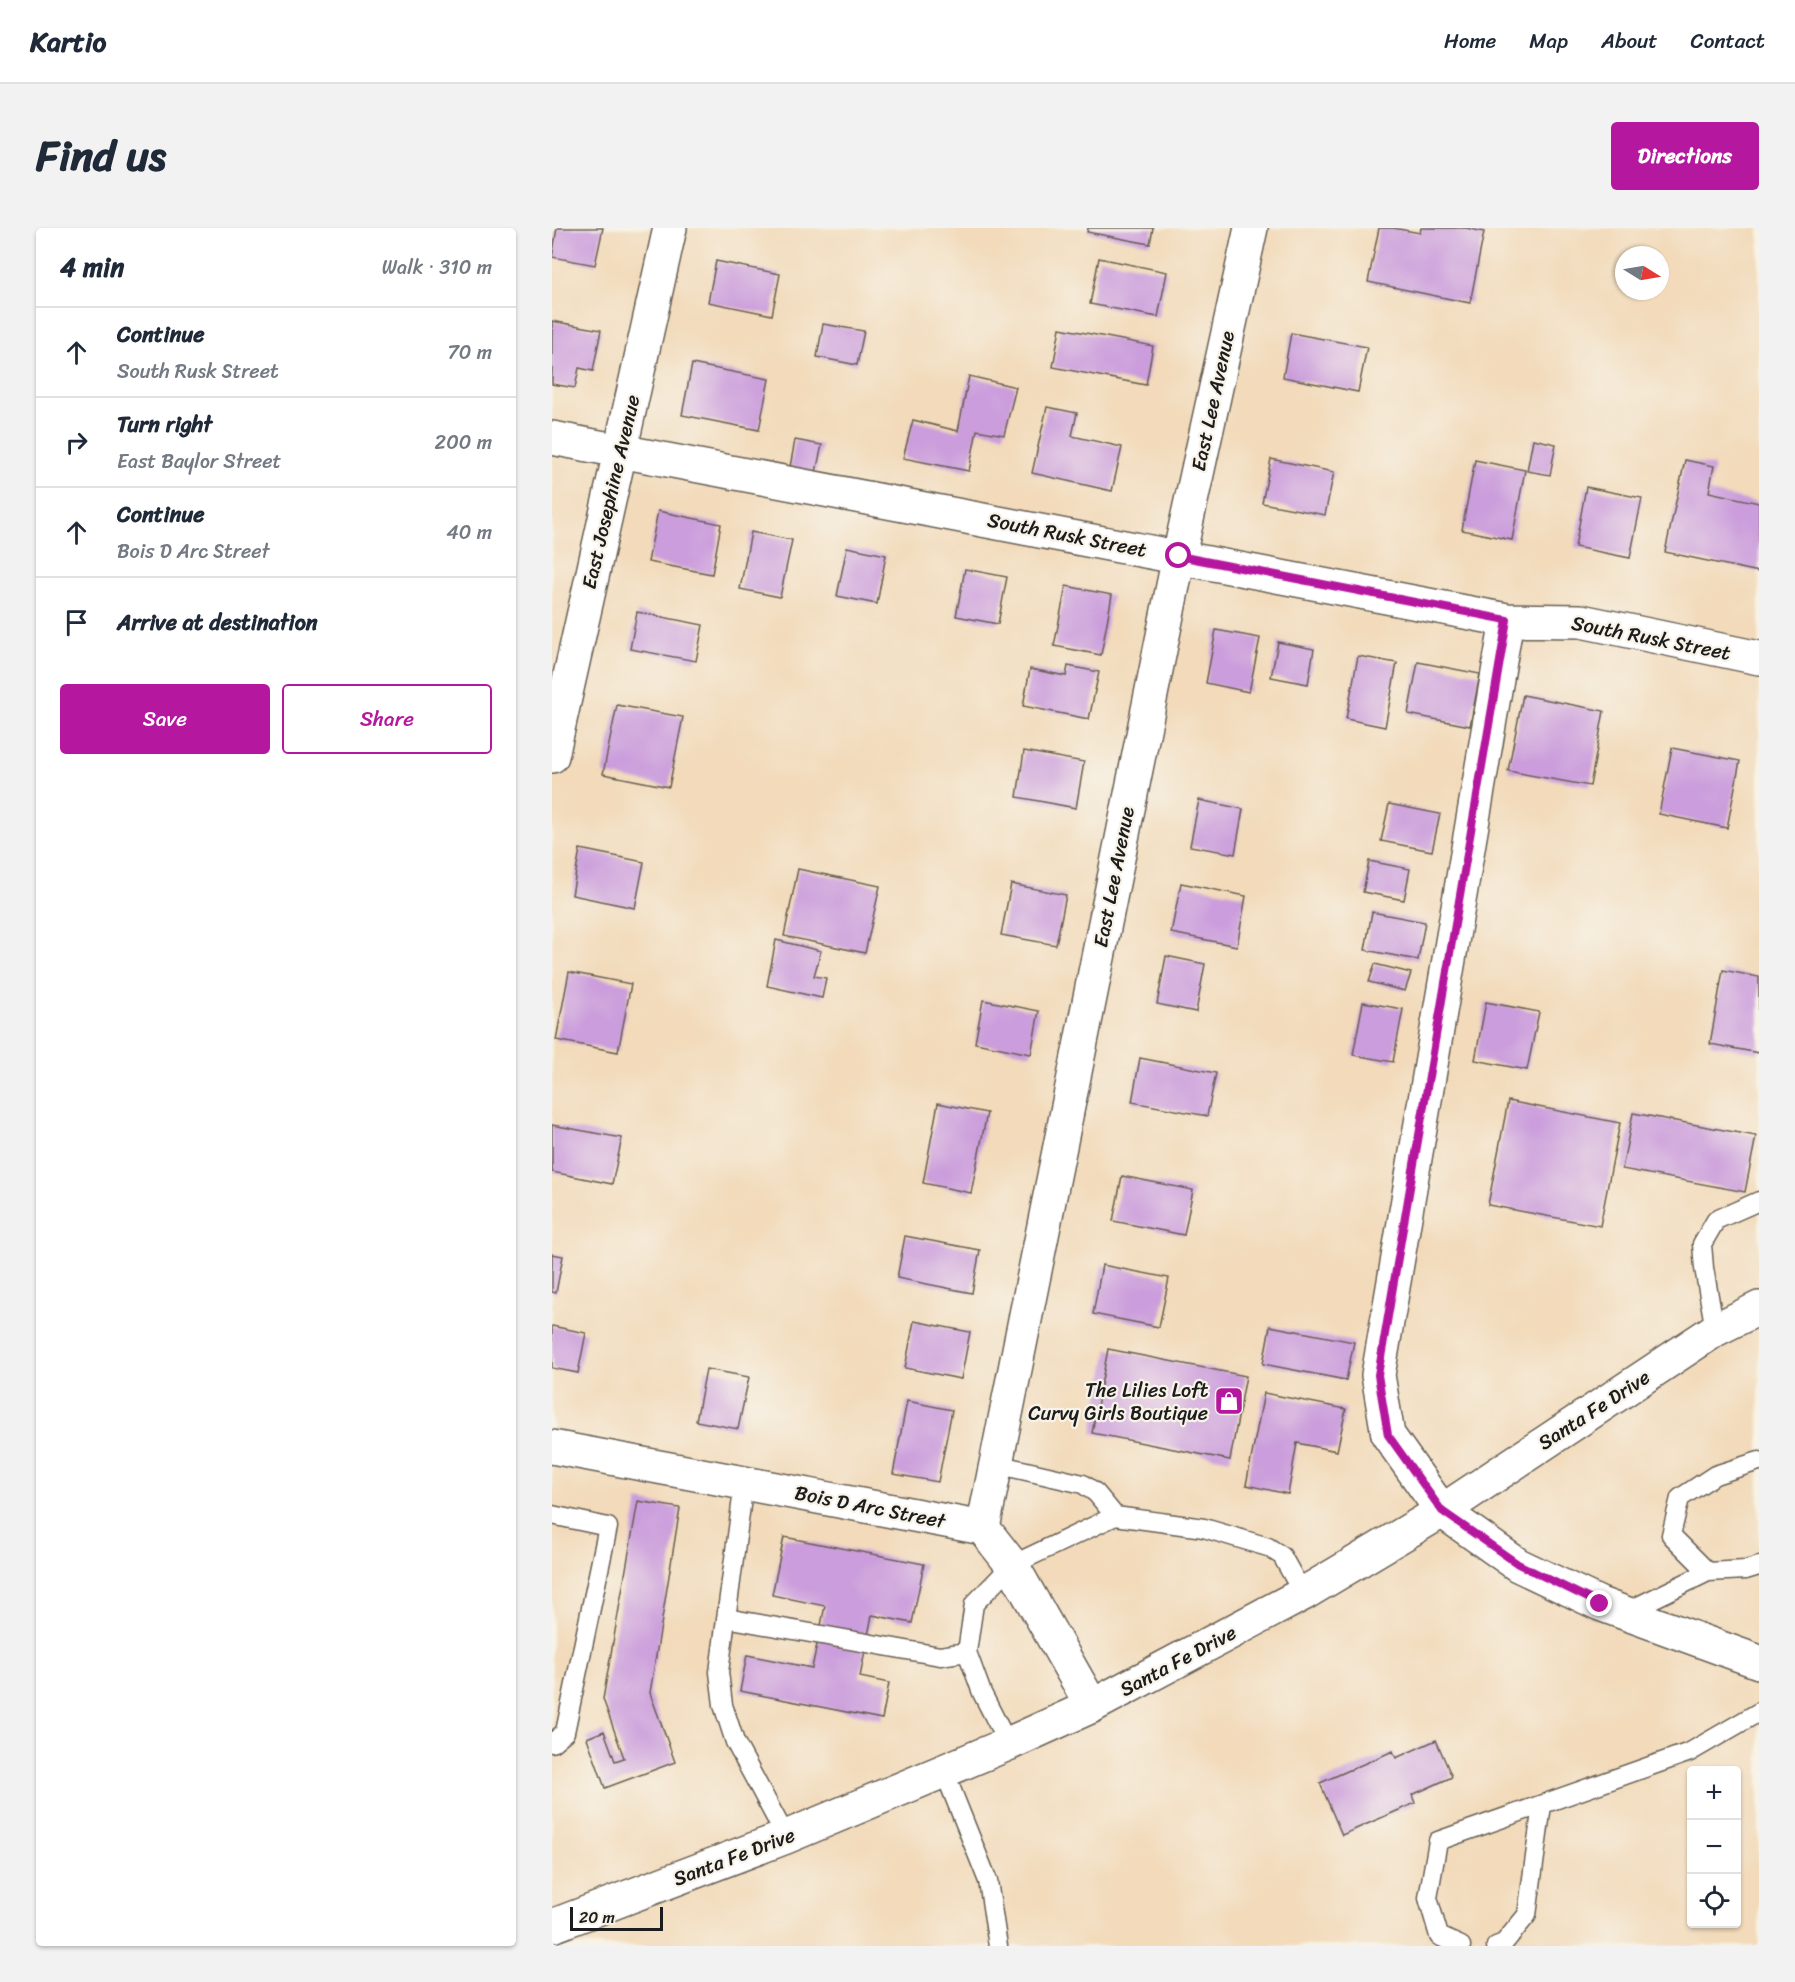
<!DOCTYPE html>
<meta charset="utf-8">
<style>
:root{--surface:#fff;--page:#f2f2f3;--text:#1f2937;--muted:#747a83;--line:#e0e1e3;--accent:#b5179e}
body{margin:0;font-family:Sriracha,sans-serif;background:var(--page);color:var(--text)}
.controls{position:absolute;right:18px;bottom:18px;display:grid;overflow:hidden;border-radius:6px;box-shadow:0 2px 4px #0004}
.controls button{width:54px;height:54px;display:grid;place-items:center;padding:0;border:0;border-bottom:2px solid var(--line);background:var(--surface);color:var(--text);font:30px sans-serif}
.compass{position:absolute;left:1063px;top:18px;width:54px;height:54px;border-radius:50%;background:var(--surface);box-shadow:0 2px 4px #0004;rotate:101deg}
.scale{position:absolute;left:18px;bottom:15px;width:93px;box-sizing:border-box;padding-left:6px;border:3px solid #1c1c1c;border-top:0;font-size:16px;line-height:21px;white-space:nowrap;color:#1c1c1c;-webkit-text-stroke:4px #f7f3e8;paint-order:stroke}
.stop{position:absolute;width:18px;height:18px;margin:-14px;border:4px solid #b5179e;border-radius:50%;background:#fff}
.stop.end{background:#b5179e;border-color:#fff;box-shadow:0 2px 6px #0008}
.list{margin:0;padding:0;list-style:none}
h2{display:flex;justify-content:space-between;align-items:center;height:78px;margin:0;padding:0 24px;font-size:26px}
h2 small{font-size:20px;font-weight:400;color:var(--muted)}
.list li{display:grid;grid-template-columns:39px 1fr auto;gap:18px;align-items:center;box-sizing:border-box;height:90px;padding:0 24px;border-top:2px solid var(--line)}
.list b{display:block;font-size:22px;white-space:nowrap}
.list p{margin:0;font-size:20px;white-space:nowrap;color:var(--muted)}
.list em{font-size:20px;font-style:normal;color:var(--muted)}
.actions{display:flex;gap:12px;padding:18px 24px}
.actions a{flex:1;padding:14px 0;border:2px solid var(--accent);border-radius:6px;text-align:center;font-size:21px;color:var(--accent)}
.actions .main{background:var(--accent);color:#fff}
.icon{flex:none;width:33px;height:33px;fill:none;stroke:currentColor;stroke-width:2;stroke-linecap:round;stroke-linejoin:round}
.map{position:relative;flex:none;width:1207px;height:1718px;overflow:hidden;border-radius:6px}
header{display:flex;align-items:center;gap:36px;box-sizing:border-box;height:84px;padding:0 30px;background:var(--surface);border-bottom:2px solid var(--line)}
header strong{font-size:28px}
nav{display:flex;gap:33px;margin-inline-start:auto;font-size:21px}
.intro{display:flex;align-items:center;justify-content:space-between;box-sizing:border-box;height:144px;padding:0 36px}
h1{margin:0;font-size:42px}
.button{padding:15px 27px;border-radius:6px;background:var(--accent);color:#fff;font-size:21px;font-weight:700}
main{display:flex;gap:36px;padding:0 36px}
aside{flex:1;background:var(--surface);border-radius:6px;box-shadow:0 2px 4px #0004}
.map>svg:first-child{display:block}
.building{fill:#cb9ddc}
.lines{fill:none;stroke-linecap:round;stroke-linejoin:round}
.lane-casing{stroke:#675e53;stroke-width:21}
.street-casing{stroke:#675e53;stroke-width:36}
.secondary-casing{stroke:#675e53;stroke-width:36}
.lane{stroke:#fff;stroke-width:18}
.street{stroke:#fff;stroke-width:33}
.secondary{stroke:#fff;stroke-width:33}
.route{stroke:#b5179e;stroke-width:8}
.labels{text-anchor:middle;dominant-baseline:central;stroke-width:4.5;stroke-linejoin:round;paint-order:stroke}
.street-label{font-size:20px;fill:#1c1c1c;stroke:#f7f3e8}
.poi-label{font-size:20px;fill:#1c1c1c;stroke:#f7f3e8;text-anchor:end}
</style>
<header>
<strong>Kartio</strong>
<nav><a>Home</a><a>Map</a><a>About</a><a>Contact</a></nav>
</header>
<div class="intro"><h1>Find us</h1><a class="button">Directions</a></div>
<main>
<aside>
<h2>4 min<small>Walk · 310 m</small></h2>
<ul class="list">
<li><svg class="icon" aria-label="ahead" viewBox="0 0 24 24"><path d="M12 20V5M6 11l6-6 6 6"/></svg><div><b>Continue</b><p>South Rusk Street</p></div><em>70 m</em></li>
<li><svg class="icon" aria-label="right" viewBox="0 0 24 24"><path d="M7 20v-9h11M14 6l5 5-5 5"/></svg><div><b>Turn right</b><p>East Baylor Street</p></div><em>200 m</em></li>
<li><svg class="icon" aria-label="ahead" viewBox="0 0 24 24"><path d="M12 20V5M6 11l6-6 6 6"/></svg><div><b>Continue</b><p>Bois D Arc Street</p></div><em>40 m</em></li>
<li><svg class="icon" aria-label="arrive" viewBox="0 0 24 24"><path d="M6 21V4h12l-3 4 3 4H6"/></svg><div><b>Arrive at destination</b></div></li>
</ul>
<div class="actions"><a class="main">Save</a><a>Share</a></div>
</aside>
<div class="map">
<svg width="1207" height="1718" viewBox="0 0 1207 1718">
<rect width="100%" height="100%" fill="#f7f3e8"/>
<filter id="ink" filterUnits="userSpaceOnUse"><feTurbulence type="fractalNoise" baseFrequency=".0167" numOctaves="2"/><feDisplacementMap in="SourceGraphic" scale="12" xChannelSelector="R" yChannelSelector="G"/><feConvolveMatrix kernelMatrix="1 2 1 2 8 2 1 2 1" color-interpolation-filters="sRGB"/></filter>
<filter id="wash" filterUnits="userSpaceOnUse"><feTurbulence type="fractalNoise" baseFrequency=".008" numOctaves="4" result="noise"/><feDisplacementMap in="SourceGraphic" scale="24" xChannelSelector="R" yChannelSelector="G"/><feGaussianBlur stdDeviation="1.35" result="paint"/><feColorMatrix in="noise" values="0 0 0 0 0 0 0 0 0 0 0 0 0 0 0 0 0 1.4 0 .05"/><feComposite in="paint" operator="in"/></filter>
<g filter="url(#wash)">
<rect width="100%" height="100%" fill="#f2daba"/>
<g id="blocks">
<path class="building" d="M5 0H51L43 37 0 29Z
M536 0H601L598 16 535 4Z
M827 0H841L868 5 869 0H914L932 4 918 75 816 54Z
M547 30 615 44 606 89 538 76Z
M164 33 228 46 220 87 156 74Z
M0 93 49 102 41 143 27 140 23 160 0 156Z
M271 96 312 103 305 137 265 129Z
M508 100 601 118 594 157 501 139Z
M739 105 815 119 806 164 731 149Z
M140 136 217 151 207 202 130 187Z
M417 148 464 159 452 207 425 202 417 243 351 230 361 192 406 203Z
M495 179 525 185 520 208 570 219 560 263 480 245Z
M981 211 1004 216 998 247 975 243Z
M243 212 270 217 264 244 238 239Z
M719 231 782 244 773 287 710 275Z
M923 232 973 242 960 312 910 302Z
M1133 232 1162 238 1157 264 1207 275V344L1113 324Z
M1034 259 1090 270 1078 330 1023 319Z
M106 283 169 296 160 346 96 334Z
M199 304 240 312 228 369 188 361Z
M295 319 334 327 325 376 285 368Z
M413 341 455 349 446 396 404 388Z
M514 358 560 367 549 427 502 418Z
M85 384 151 397 144 433 78 421Z
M664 402 708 410 697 464 654 455Z
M726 414 762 421 756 456 719 449Z
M806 428 845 435 833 499 794 491Z
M866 434 928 446 918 498 856 486Z
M516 438 547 444 537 491 471 478 478 441 514 448Z
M971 467 1052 483 1038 558 956 543Z
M65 477 131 489 117 559 51 546Z
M1120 520 1188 533 1175 600 1107 586Z
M472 523 532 534 524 580 465 569Z
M647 572 691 581 683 626 638 618Z
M837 576 888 586 880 623 829 613Z
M28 621 92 634 83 680 20 667Z
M817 633 858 641 852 672 811 664Z
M246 641 328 658 313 725 232 708Z
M629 655 694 668 685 718 619 705Z
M459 656 514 667 504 717 449 707Z
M820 684 873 694 866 732 813 722Z
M224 712 269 723 262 748 274 750 270 770 215 758Z
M614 728 653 736 644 784 605 776Z
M823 736 859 745 853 763 817 754Z
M1171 742 1207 749V825L1158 816Z
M17 744 79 756 66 824 4 812Z
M431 772 487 783 479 826 423 815Z
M811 774 851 781 841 834 801 827Z
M934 774 987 784 975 842 923 832Z
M588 830 664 845 655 888 580 874Z
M956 873 1068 895 1048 998 936 977Z
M386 875 435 885 419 965 371 955Z
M1081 885 1204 908 1193 964 1070 941Z
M0 897 70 910 60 956 0 944Z
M570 948 641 962 632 1007 561 993Z
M353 1008 428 1022 420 1065 345 1050Z
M0 1026 11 1028 4 1065 0 1064Z
M550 1037 617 1050 607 1099 541 1086Z
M362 1093 418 1104 409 1151 353 1140Z
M0 1098 34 1105 26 1145 0 1140Z
M718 1098 802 1114 794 1152 711 1136Z
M556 1121 694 1148 678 1232 540 1205Z
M154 1141 197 1149 186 1201 144 1193Z
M712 1165 794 1181 785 1223 745 1215 736 1266 694 1257Z
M355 1173 400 1182 386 1254 341 1246Z
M86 1273 128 1280 98 1465 123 1534 53 1560 35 1510 52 1503 63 1533 72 1530 51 1471Z
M232 1309 372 1336 360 1395 320 1387 308 1449 337 1455 330 1491 188 1463 195 1427 260 1440 273 1378 220 1367Z
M884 1512 900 1549 860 1567 863 1575 790 1607 768 1555 841 1523 844 1530Z"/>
</g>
</g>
<g filter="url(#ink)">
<use href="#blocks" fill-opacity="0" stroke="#675e53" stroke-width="1.5"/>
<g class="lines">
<g class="lane-casing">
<path id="lane" d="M1163 1102 1152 1040 1150 1016 1164 992 1207 973
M1207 1233 1163 1247 1128 1270 1119 1307 1156 1344 1194 1342 1207 1338
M444 1236 531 1256 544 1265 563 1288 460 1337 422 1376 415 1424 430 1465 456 1516
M192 1255 167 1444 171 1477 183 1514 234 1609
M0 1287 56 1299 13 1504 0 1515
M563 1288 652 1300 716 1319 730 1328 751 1366
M1072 1385 1156 1344
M174 1390 388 1428 415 1424
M392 1543 436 1653 446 1718
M909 1718 887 1708 876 1670 886 1613 1138 1524 1207 1484
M944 1718 952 1715 975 1687 990 1577"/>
</g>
<g class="street-casing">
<path id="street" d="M0 210 955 392 1029 393 1207 430
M955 392 826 1147 836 1207 890 1283 966 1337 1048 1376 1207 1434
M0 528 118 0
M0 1219 431 1300 460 1337 540 1478
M431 1300 627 328 699 0"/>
</g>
<g class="secondary-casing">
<path id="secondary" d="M0 1698 234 1609 456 1516 540 1478 751 1366 890 1283 1163 1102 1207 1080"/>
</g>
<use href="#lane" class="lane"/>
<use href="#street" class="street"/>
<use href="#secondary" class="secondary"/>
</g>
</g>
<g class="lines" filter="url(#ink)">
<path class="route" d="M627 328 955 392 826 1147 836 1207 890 1283 966 1336 1048 1376"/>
</g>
<defs>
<g id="shop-square" transform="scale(1.5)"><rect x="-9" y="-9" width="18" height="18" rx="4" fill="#b5179e" stroke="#f7f3e8"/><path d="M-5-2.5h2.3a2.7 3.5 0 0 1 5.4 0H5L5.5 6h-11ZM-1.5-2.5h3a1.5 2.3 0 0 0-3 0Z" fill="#fff"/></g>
</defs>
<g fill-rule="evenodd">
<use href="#shop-square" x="677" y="1173"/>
</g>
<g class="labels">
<g class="street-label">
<text transform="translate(661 173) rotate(-78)">East Lee Avenue</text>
<text transform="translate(59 264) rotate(-77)">East Josephine Avenue</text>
<text transform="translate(515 307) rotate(11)">South Rusk Street</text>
<text transform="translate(1099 410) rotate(11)">South Rusk Street</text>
<text transform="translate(562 649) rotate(-79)">East Lee Avenue</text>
<text transform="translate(1042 1182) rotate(-33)">Santa Fe Drive</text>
<text transform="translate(318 1279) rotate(11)">Bois D Arc Street</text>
<text transform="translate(626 1433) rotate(-28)">Santa Fe Drive</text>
<text transform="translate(182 1629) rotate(-21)">Santa Fe Drive</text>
</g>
<g class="poi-label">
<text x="656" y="1162">The Lilies Loft<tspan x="656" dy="23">Curvy Girls Boutique</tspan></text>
</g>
</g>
</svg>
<div class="controls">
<button>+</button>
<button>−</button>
<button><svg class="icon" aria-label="locate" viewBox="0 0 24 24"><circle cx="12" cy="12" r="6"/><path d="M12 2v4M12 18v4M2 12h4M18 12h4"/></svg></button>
</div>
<svg class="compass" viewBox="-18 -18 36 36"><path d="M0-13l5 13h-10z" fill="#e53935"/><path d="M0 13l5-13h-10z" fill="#747a83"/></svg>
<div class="scale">20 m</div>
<div class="stop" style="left:627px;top:328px"></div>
<div class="stop end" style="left:1048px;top:1376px"></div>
</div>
</main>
